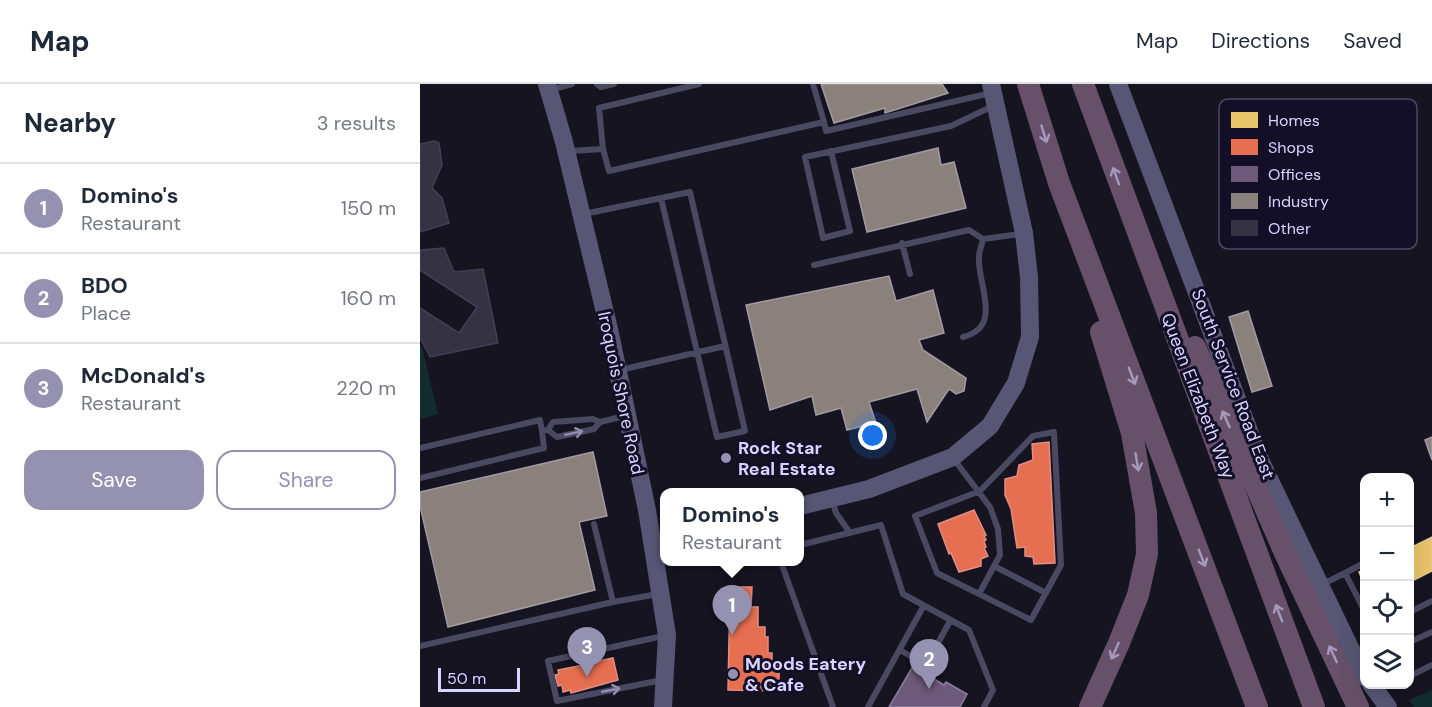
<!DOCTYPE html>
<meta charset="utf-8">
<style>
:root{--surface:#fff;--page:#f2f2f3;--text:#1f2937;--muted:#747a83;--line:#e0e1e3;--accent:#9591b1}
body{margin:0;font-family:"DM Sans",sans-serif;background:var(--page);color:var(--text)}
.controls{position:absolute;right:18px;bottom:18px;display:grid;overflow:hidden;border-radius:12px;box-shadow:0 6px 24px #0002}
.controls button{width:54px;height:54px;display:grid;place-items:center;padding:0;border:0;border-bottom:2px solid var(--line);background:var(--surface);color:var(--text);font:30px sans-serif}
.scale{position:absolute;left:18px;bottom:15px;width:82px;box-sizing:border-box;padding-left:6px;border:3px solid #d9d4ff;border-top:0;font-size:16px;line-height:21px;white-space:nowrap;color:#d9d4ff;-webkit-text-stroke:4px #130f26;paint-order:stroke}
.you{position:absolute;left:453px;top:352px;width:21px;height:21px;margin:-15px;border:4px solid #fff;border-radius:50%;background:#1a73e8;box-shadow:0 0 0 9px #1a73e833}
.badge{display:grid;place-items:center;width:39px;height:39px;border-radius:50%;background:var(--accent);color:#fff;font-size:20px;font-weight:700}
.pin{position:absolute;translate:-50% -50px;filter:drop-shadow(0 2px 3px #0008)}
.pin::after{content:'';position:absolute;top:32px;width:21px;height:18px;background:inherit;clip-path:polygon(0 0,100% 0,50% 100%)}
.popup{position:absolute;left:240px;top:404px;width:144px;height:78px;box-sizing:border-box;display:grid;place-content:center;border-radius:12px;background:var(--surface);filter:drop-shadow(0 2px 4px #0005);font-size:20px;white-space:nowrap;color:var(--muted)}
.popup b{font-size:22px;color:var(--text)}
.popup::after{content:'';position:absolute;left:50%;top:100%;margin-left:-12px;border:12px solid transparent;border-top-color:var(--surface)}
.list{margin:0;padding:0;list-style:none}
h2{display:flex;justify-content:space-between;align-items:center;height:78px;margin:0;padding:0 24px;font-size:26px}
h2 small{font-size:20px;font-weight:400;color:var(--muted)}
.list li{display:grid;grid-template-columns:39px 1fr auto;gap:18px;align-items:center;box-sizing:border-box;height:90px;padding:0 24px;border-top:2px solid var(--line)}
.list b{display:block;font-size:22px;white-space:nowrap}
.list p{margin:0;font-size:20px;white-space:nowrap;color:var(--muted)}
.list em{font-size:20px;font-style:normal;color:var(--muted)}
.actions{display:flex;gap:12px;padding:18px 24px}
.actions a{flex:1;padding:14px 0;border:2px solid var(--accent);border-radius:18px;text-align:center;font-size:21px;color:var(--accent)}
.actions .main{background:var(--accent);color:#fff}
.icon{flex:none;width:33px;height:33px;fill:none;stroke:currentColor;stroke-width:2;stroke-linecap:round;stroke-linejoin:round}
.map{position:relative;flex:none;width:1012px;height:623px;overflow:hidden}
header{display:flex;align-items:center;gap:36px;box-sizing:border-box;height:84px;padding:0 30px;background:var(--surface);border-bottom:2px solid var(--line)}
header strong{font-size:28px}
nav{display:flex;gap:33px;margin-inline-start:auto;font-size:21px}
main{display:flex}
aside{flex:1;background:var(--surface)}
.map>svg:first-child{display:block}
.green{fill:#132c2d}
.homes{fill:#e9c46a;stroke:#e4c997;stroke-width:1.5}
.shops{fill:#e76f51;stroke:#e38d85;stroke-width:1.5}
.offices{fill:#6d597a;stroke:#8d7ea2;stroke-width:1.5}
.industry{fill:#8a817c;stroke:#a29aa3;stroke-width:1.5}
.building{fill:#343243;stroke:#433f54;stroke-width:1.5}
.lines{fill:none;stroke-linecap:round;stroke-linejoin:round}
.lane{stroke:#4a4962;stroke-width:6}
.secondary{stroke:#575674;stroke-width:18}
.highway{stroke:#67516a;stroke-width:22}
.oneway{stroke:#a699bc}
.oneway2{stroke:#928eb0}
.poi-dot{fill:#9591b1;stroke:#130f26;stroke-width:2}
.labels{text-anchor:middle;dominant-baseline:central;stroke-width:6;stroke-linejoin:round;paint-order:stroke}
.street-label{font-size:18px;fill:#d9d4ff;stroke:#130f26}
.poi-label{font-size:18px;font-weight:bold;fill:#d9d4ff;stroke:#130f26;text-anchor:start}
.key{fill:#130f26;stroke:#4e4a67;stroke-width:1.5}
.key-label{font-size:16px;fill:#d9d4ff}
</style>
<header>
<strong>Map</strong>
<nav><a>Map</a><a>Directions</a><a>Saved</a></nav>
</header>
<main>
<aside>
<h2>Nearby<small>3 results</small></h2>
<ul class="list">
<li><span class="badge">1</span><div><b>Domino's</b><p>Restaurant</p></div><em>150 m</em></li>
<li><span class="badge">2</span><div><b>BDO</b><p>Place</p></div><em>160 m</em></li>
<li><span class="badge">3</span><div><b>McDonald's</b><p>Restaurant</p></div><em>220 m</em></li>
</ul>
<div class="actions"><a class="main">Save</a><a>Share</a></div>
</aside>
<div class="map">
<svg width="1012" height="623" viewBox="0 0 1012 623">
<rect width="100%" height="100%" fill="#161421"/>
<path class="green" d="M0 263H2L18 330 0 335Z
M1012 606V623H994L989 616Z"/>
<path class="homes" d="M1012 453V487L990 498V464Z
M944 486V500L939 488Z"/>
<path class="shops" d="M629 358 635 479 614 480 613 473 605 472V463L597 464 591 425 585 411V395L597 392 599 381 613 376 612 360Z
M554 426 566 451H564L566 456 564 457 566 463 564 464 568 472 561 475V482L539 488 531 469 529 470 518 440Z
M310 503H332L331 523H338V543H345V553H348V569H352V579H359V607L308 606Z
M193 574 198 596 151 609 150 606 143 608 142 601 138 602 135 591 139 590 138 586 163 581V578L168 576 169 579Z"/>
<path class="offices" d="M493 582 524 601 526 598 547 610 540 623H469Z"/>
<path class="industry" d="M401 0H522L528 9 465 29V24L414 39Z
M518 64 521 81 534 78 546 124 447 148 432 85Z
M469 192 476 217 513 206 524 249 499 256 503 266 546 294 544 307 536 310 529 305 507 338 497 305 449 318 456 339 427 346 421 324 396 331 392 312 350 326 326 221Z
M828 227 852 302 832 308 809 233Z
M1012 353V376L1005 356Z
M173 368 187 432 159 438 175 506 28 543 0 422V408Z"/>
<path class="building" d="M14 57 19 59 22 81 12 104 22 114 29 139 0 148V60Z
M24 164 34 188 63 185 78 259 10 273 0 254V224L39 249 57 223 0 186V166Z"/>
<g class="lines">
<path class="lane" d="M177 0 181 3 194 0
M393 0 404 38
M130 6 152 0
M183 65 179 24 279 0
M150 67 183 65 189 87 404 38 406 47 571 9
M411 67 430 147 403 154 385 73 531 42 573 22
M164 130 270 108 325 347 297 353 241 114
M482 159 490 190
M394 181 549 146 563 155 600 150
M543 253C584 243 557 200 559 173 559 167 562 161 563 155
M200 286 305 262
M128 346 133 338 173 335 180 338
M634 348 641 481 611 536 517 489 495 432 560 407 613 352Z
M0 364 120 336 122 347 128 346 137 353 174 345 180 338 205 332
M533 374 570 423 578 445 580 471 559 510
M0 394 124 364 122 347
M412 415 416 429 430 449
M174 440 193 518
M380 461 461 441 483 510 549 546 573 606 564 623
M361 478 413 623
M574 482 626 509
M925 489 944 479
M901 501 925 489 944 526
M990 528 1012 517
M990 558 1012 548
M0 562 193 518 238 510
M480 566 506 581 530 537
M990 592 1012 581
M242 596 137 617 128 577 243 552
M448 623 503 523"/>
<path class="secondary" d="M127 0 144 58 189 245 227 426 247 551 243 623
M698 0 840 376 944 593
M380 422 449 405 533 373 570 342 596 299 610 253 609 193 604 149 571 0
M951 600 968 623"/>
<path class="highway" d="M608 0 639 99 837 623
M663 0 894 623
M775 263 865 469 938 623
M670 623 699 559 718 511 727 470 726 429 712 349 681 248"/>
</g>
<defs><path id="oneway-shaft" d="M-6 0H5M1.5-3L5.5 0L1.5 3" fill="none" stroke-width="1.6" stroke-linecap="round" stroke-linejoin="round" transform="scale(1.5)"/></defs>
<g class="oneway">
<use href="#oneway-shaft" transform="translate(624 50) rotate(73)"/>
<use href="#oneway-shaft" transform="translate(696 92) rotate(-110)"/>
<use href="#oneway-shaft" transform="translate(712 292) rotate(69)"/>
<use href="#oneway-shaft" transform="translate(806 335) rotate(-114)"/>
<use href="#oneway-shaft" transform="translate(717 378) rotate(80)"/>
<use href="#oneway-shaft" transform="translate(782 474) rotate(69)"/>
<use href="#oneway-shaft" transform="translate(859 529) rotate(-111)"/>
<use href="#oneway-shaft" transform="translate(695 567) rotate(114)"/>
<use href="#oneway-shaft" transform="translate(913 570) rotate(-115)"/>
</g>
<g class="oneway2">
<use href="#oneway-shaft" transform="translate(154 349) rotate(-12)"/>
<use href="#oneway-shaft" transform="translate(191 606) rotate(-11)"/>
</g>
<g class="poi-dot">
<circle cx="306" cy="374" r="6"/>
<circle cx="313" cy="590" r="6"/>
</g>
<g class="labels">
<g class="street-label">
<text transform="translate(813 300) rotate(69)">South Service Road East</text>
<text transform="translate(201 309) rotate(78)">Iroquois Shore Road</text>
<text transform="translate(778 312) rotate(69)">Queen Elizabeth Way</text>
</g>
<g class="poi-label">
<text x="318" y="364">Rock Star<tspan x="318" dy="21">Real Estate</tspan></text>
<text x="325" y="580">Moods Eatery<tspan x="325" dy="21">&amp; Cafe</tspan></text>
</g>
</g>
<rect x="799" y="15" width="198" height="150" rx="9" class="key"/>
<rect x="811" y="28" width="27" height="16" fill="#e9c46a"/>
<rect x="811" y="55" width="27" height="16" fill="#e76f51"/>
<rect x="811" y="82" width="27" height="16" fill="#6d597a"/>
<rect x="811" y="109" width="27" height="16" fill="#8a817c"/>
<rect x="811" y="136" width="27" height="16" fill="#343243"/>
<g class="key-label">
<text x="848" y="42">Homes</text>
<text x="848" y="69">Shops</text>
<text x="848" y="96">Offices</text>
<text x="848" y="123">Industry</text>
<text x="848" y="150">Other</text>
</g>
</svg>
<div class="controls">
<button>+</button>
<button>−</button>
<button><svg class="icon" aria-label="locate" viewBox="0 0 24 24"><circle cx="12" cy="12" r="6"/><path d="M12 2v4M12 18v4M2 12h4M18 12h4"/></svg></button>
<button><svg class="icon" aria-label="layers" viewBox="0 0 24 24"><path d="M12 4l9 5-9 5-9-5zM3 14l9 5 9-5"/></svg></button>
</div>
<div class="scale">50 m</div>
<div class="you"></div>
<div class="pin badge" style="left:312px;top:551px">1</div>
<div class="popup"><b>Domino's</b>Restaurant</div>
<div class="pin badge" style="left:509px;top:605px">2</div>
<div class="pin badge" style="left:167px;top:593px">3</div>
</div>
</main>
